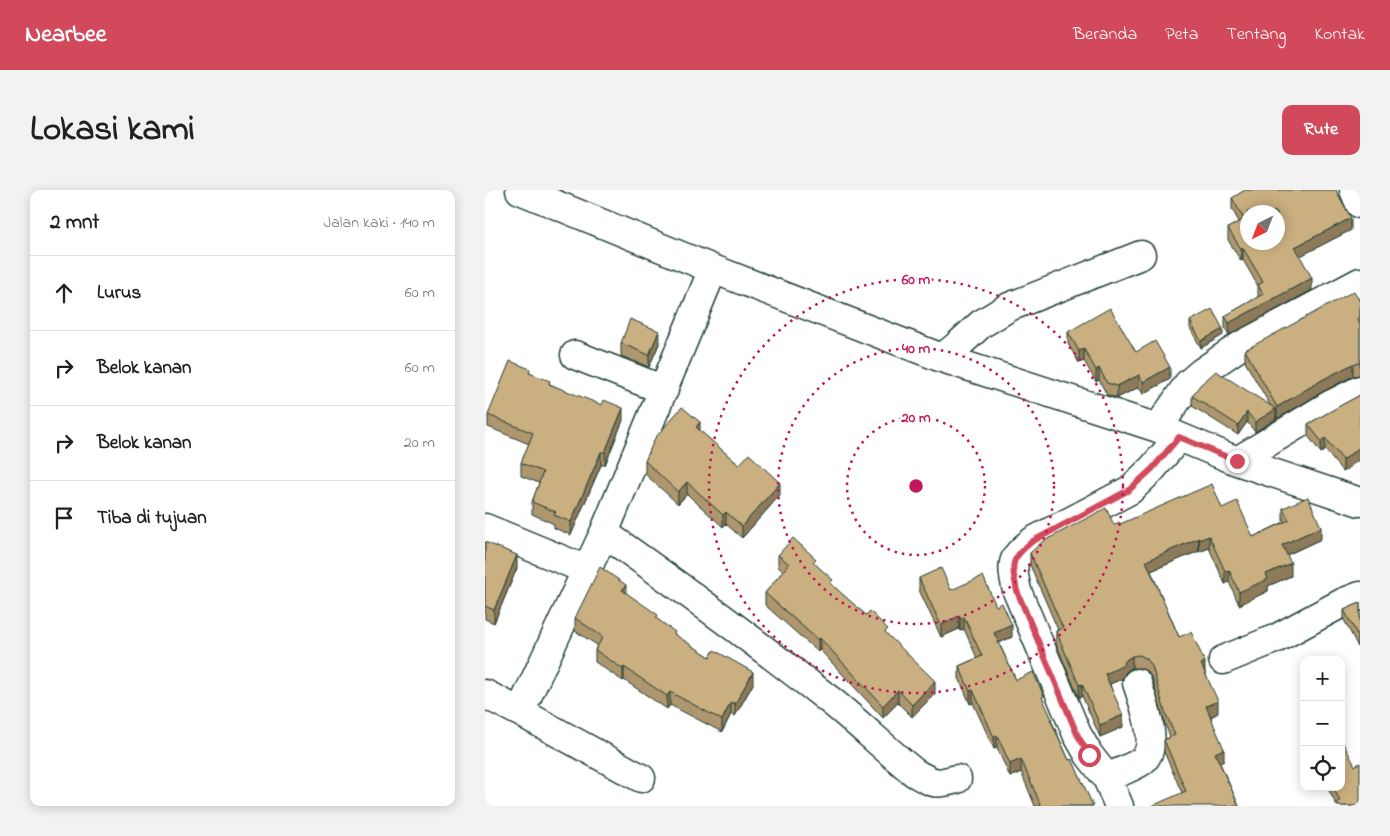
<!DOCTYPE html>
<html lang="id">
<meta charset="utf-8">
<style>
:root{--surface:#fff;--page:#f2f2f2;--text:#202124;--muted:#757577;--line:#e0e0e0;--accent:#d1495b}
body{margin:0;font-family:"Indie Flower",sans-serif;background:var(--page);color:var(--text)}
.controls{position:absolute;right:15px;bottom:15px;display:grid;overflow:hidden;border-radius:10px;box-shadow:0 2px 12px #0003}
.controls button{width:45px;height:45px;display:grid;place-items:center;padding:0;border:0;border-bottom:1px solid var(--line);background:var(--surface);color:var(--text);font:25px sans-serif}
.compass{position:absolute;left:755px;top:15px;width:45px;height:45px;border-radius:50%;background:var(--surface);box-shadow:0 2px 12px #0003;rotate:222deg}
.stop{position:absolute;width:15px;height:15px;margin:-11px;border:4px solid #d1495b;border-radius:50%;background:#fff}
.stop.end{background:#d1495b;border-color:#fff;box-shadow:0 1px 5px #0008}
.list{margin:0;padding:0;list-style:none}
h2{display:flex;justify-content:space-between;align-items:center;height:65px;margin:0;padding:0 20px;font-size:21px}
h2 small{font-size:16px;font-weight:400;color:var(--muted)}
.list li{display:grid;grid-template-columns:32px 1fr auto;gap:15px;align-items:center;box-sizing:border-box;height:75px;padding:0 20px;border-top:1px solid var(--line)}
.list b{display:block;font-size:19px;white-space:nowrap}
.list em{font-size:16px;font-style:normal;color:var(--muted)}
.icon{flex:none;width:28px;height:28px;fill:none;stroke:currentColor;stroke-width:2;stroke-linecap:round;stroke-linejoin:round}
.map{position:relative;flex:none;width:875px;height:616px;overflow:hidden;border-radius:10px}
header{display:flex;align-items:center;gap:30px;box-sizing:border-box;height:70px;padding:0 25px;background:var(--accent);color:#fff}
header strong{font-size:24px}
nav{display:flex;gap:28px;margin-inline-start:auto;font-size:18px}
.intro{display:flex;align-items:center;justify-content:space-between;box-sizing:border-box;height:120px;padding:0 30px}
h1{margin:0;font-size:35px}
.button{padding:12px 22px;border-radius:10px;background:var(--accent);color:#fff;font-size:18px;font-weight:700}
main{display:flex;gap:30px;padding:0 30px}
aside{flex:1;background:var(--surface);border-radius:10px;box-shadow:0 2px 12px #0003}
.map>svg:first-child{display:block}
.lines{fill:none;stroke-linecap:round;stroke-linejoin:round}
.minor-casing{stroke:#1f3d34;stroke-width:31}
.minor{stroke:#fff;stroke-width:28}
.wall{fill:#ae966e;stroke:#1f3d34}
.shaded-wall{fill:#8d7a5a;stroke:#1f3d34}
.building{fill:#caaf80;stroke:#1f3d34;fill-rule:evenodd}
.route{stroke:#d1495b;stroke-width:6}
.ring{fill:none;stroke:#c2185b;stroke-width:2.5;stroke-dasharray:2.5 5}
.centre{fill:#c2185b;stroke:#fff;stroke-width:2.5}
.ring-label{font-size:15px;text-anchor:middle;font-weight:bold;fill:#c2185b;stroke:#fff;stroke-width:4.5;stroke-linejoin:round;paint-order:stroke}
</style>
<header>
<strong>Nearbee</strong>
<nav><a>Beranda</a><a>Peta</a><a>Tentang</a><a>Kontak</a></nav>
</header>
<div class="intro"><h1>Lokasi kami</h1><a class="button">Rute</a></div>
<main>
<aside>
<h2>2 mnt<small>Jalan kaki · 140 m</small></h2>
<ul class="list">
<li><svg class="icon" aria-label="ahead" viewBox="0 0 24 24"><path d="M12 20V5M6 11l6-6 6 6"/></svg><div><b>Lurus</b></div><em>60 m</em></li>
<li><svg class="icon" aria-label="right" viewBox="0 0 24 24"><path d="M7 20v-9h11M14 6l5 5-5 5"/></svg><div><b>Belok kanan</b></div><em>60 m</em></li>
<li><svg class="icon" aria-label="right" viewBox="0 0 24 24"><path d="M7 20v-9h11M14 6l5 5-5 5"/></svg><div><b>Belok kanan</b></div><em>20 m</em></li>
<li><svg class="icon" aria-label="arrive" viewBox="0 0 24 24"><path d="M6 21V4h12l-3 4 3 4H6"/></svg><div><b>Tiba di tujuan</b></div></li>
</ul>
</aside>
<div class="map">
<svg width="875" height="616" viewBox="0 0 875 616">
<rect width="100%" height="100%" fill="#fff"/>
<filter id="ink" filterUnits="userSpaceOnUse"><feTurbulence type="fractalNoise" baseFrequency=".02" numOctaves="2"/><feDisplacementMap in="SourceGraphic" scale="10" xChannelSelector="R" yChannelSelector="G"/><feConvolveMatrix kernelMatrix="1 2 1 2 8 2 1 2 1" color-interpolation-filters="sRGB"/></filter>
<g filter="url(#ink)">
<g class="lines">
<g class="minor-casing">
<path id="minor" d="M35 0 228 79 457 168 673 238 752 271 875 312
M869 0 875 14
M90 165 179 200
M457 168 472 156 496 134 524 117 656 65
M673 238 703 194 717 182 755 156 875 92
M752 271 845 215 875 200
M0 338 102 380
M119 343C196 397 272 453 346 511 375 534 401 560 430 583 450 594 450 595 472 589
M738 470 792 448 859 412 875 406
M0 504 35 522
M156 588 35 522 119 343 228 79
M622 588C633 582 647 578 657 571 676 556 658 512 652 493
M634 616 622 588 604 565 592 544 532 401C526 373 525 369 548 351L645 300 667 279 694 247"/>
</g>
<use href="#minor" class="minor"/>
</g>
<path class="wall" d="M747 8 866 40 815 66 827 100 744 145 740 138V126L773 107V96L758 70 756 71 743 50V38L754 32 747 19Z
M875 112V185L868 186 837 202 792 229 791 226V229L770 242 762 232 753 245 707 216V206L785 215 760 172V160Z
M705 131 738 145 716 158 705 138Z
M583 142 651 162 685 189 658 204 654 197 632 208 622 205 614 190 611 192 599 171 594 173 583 154Z
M136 153 174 154 164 177 136 166Z
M45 183 65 194 138 230 120 275H116L86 345 69 338V334L47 324V312L54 293 36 286V273L44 254 3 237V225Z
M875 205 858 282 840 260 836 263 823 246V234Z
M215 241 254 275 295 305 257 348 241 334 238 337 202 304 193 314 160 284V271Z
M737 318 768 347 799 332 798 331V318L836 349 802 365 806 386 783 396V401L754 415 744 392 740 394 724 358 714 362V361L666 381 694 447 720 482 733 523 726 527 739 571 735 573 754 616 697 603 679 562V550L685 547 680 534 667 488 662 481 655 478H647L641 482 637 489 625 494 638 537 615 547 597 506 594 508 571 454V441L573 440 545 375V363L629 335Z
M0 352 32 378 9 433 0 429Z
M293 365 331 375 348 396 403 445 450 504 427 527 413 513 398 528 335 460 333 462 280 415V403L298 381 293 377Z
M434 388 511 416 527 447 514 453 531 490 559 513 567 532 584 570 608 616H550L536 582 525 587 512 558 509 559 488 513 485 514 474 488V476L492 468 479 439 475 441 474 439 456 447 434 400Z
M141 403 190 445 268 494 250 526 246 524 237 542 185 515 182 519 139 490 138 491 110 472V460L112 455 90 441V428Z
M875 413V456L873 457 859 430V420Z
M870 576 875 616H852L842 597H856Z"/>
<path class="shaded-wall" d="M866 28V40L810 69V57Z
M758 58V70L756 71V59Z
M827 88V100L744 145V133Z
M738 139V145L716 158V151Z
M174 141V154L164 177V165Z
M599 159V171L594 173V161Z
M868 174V186L837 202 792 229V217L837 190Z
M685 177V189L658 204V192Z
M614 178V190L611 192V180Z
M654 185V197L632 208V196Z
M138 218V230L120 275V262Z
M791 219V229L770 242V232Z
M762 222V232L753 245V235Z
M215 232V245L211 237Z
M840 248V260L836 263V251Z
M875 257V269L858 282V270Z
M116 262V275L86 345V332Z
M202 292V304L193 314V302Z
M295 293V305L257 348V336Z
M241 322V334L238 337V325Z
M836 337V349L797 367V355Z
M724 346V358L714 362V350Z
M714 348V361L661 383V371Z
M32 365V378L9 433V420Z
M806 373V386L783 396V401L754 415V402L781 384Z
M744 380V392L740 394V381Z
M141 395V407L137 400Z
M474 426V439L456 447V435Z
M479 427V439L475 441V428Z
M527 435V447L509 455V443Z
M873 446H875V456L873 457Z
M335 448V460L333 462V450Z
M647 466V478L641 482 637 489 620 496V484Z
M720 472V485L716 474Z
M139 477V490L138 491V479Z
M268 482V494L250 526V514Z
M450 491V504L427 527V515Z
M597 494V506L594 508V495Z
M413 500V513L398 528V516Z
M488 500V513L485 514V501Z
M185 502V515L182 519V506Z
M733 511V523L721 529V516Z
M246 512V524L237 542V530Z
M638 525V537L615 547V535Z
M512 545V558L509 559V547Z
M739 559V571L730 575V563Z
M536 569V582L525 587V574Z"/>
<path class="building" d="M760 0H851L866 28 810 57 827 88 744 133 740 126 778 104 773 95 778 92 758 58 756 59 743 38 759 29 747 8ZM762 22H792V52H762Z
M869 101 875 112V127L872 129 875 134V173L868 174 837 190 792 217 760 160Z
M625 118 651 162 670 151 685 177 658 192 654 185 632 196 622 193 614 178 611 180 599 159 594 161 583 142Z
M727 119 738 139 716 151 705 131Z
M145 129 174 141 164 165 136 153Z
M25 171 45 179 44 183 65 191 64 194 117 215 119 210 138 218 120 262H116L86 332 69 325 71 322 47 312 58 282 36 273 48 243 3 225Z
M731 181 791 219 770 232 762 222 753 235 707 206 715 195Z
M875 205V257L858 270 840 248 836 251 823 234 853 217Z
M197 217 215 232 211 237 254 275 264 264 295 293 257 336 241 322 238 325 202 292 193 302 160 271 170 248Z
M727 294 737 318 752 311 768 347 804 330 798 318 823 307 836 337 797 355 806 373 781 384 783 389 754 402 744 380 740 381 724 346 714 350V348L661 371 694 447 706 442 720 472 716 474 733 511 721 516 739 559 730 563 754 616H667L701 601 679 550 690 545 680 522 667 476 662 469 655 465 647 466 641 470 637 476 620 484 638 525 615 535 597 494 594 495 571 441 578 438 545 363 557 352 621 318 629 335 634 332 635 334Z
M308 348 331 369 328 372 348 390 345 393 381 425 385 421 403 439 400 442 450 491 427 515 413 500 398 516 335 448 333 450 280 403 304 374 293 365Z
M0 352 32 365 9 420 0 416Z
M115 377 141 395 137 400 173 425 171 428 190 442 189 444 225 467 229 460 268 482 250 514 246 512 237 530 185 502 182 506 139 477 138 479 110 460 118 447 90 428Z
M456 378 466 400 498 386 511 416 517 413 527 435 509 443 531 490 548 482 559 506 557 507 567 529H565L584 570 587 569 608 616H556L536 569 525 574 512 545 509 547 488 500 485 501 474 476 497 466 479 427 475 428 474 426 456 435 434 388Z
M875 413V446H873L859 420Z
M857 551 870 576 875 573V616H855L852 612 855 611 848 597H856V552Z"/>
</g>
<g class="lines" filter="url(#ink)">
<path class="route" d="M604 565 592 544 532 401C526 373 525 369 548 351L644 300 667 279 694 247 752 271"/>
</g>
<g class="ring">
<circle cx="431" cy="296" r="69"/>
<circle cx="431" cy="296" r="138"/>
<circle cx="431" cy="296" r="207"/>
</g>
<circle cx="431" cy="296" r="8" class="centre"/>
<g class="ring-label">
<text x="431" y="94">60 m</text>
<text x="431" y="163">40 m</text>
<text x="431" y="232">20 m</text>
</g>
</svg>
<div class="controls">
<button>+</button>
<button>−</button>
<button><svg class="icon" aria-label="locate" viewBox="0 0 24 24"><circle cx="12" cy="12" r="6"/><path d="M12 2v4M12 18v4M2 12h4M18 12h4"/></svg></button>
</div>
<svg class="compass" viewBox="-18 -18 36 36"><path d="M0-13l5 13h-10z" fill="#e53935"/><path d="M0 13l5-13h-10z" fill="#757577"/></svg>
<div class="stop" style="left:604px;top:565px"></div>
<div class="stop end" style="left:752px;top:271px"></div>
</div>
</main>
